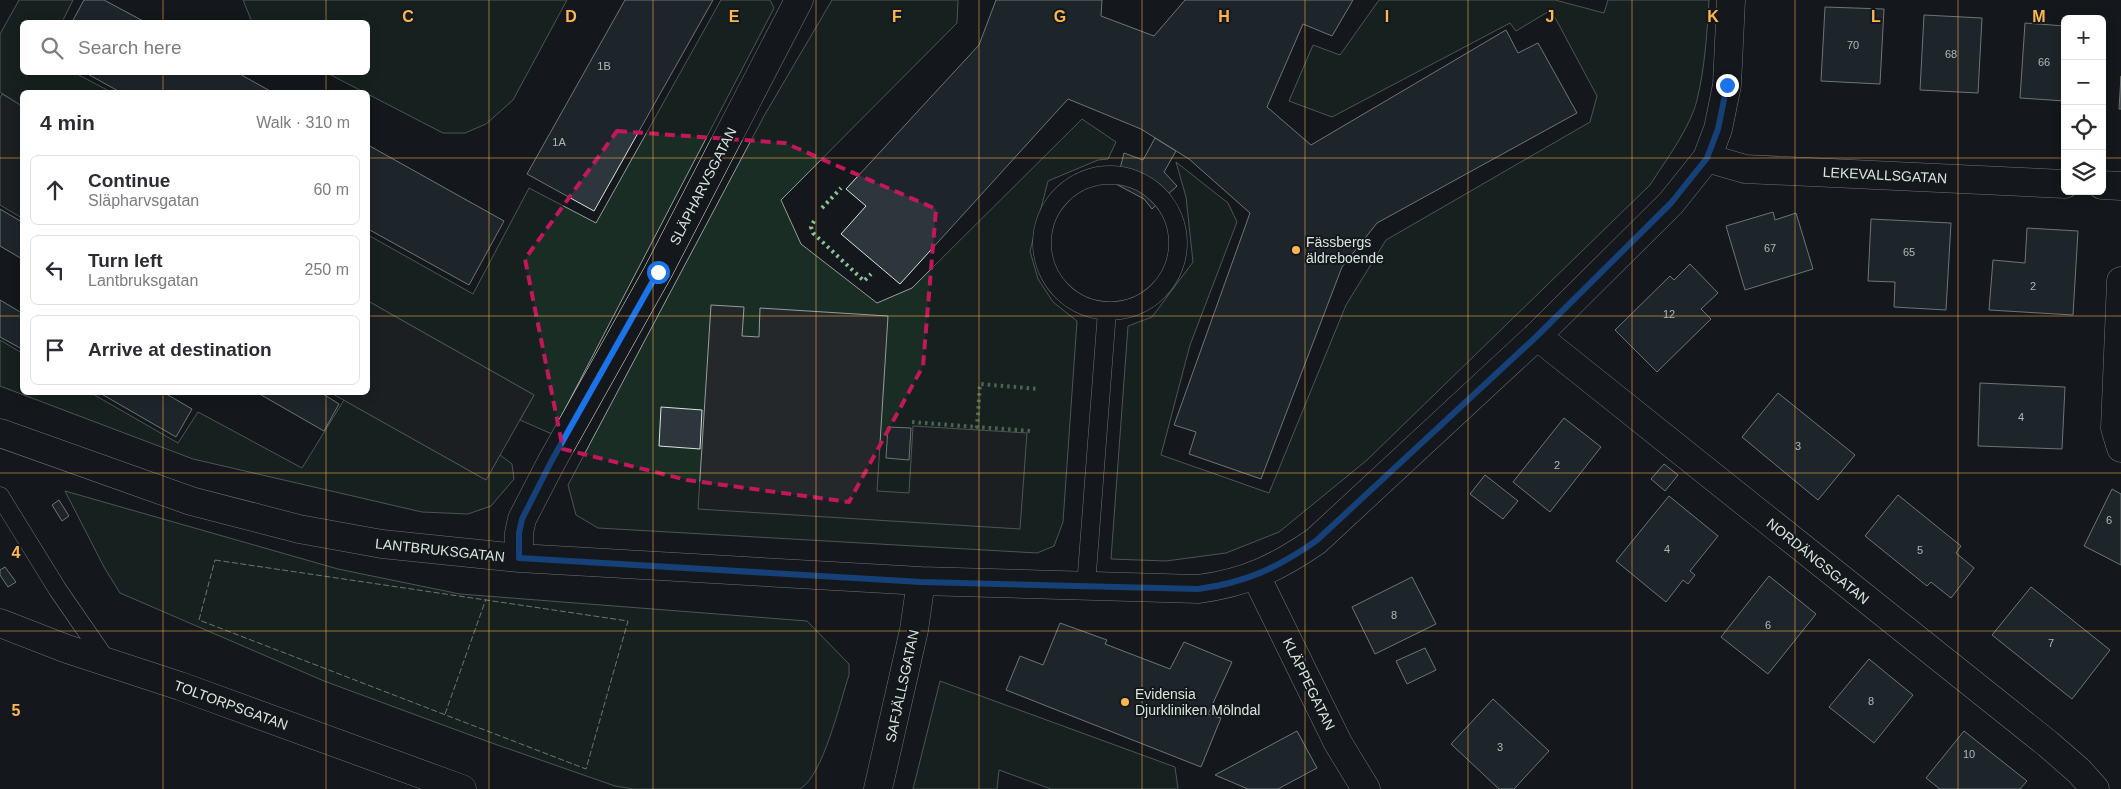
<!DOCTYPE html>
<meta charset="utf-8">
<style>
:root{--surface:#fff;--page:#f7f7f7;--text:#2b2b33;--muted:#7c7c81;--line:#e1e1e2}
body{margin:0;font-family:Arial,sans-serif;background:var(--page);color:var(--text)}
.controls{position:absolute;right:15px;top:15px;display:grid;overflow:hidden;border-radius:8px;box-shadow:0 2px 12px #0003}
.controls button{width:45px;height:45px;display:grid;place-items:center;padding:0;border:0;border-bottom:1px solid var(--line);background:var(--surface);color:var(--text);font:25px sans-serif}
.stop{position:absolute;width:15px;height:15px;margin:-11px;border:4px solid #1a73e8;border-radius:50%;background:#fff}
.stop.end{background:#1a73e8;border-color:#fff;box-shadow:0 1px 5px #0008}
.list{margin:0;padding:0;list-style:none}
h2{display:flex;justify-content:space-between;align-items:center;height:65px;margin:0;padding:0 20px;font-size:21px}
h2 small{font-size:16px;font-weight:400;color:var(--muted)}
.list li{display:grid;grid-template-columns:32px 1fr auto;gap:15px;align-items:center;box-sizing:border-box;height:70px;margin:0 10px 10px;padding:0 10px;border:1px solid var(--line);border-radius:8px}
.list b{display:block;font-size:19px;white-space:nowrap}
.list p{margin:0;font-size:16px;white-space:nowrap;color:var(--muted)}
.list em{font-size:16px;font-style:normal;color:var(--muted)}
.icon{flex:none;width:28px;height:28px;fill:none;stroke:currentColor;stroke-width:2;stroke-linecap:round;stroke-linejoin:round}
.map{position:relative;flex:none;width:2121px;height:789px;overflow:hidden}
.search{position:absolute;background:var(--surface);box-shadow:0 2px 12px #0003;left:20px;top:20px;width:350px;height:55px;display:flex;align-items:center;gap:12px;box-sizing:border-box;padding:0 18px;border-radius:8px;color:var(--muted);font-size:19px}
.panel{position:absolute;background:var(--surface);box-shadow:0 2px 12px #0003;left:20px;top:90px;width:350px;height:305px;border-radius:8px}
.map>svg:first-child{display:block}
.green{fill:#1a2d24;stroke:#939e99}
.parking{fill:#24282b;stroke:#939e99}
.building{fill:#2c363c;stroke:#d8e6dc}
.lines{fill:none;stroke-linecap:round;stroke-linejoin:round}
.lane-casing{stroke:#d8e6dc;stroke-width:19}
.street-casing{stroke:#d8e6dc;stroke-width:29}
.secondary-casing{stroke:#d8e6dc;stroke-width:29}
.lane{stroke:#14181c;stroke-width:18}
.street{stroke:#14181c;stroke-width:28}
.secondary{stroke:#14181c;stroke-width:28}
.hedge{stroke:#8ac095;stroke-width:4;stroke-dasharray:2.5 4;stroke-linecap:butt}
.fence{stroke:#d8e6dc;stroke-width:1;stroke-dasharray:6 2.5;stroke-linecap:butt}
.route{stroke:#1a73e8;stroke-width:6}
.marked{fill:none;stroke:#c2185b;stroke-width:4;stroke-dasharray:10 6;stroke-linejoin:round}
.grid{fill:none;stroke:#ffb74d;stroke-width:1;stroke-opacity:0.55}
.poi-dot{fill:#ffb74d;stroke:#14181c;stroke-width:2}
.labels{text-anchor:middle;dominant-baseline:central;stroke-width:4;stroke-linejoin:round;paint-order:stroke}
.number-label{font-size:11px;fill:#adbab4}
.street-label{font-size:14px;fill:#d8e6dc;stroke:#14181c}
.poi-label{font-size:14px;fill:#d8e6dc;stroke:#14181c;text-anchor:start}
.grid-label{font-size:16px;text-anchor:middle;font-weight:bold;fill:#ffb74d;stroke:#14181c;stroke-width:4;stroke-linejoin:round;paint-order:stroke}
</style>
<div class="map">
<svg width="2121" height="789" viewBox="0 0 2121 789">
<rect width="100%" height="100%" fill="#14181c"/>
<path class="green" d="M19 0H73L62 22H22V72L75 73 111 92H22V106L0 92V34Z
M243 0H567L513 100 486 124 465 133H443L327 73 368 72V22H252Z
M721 0H770L774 8 552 434 520 420 534 395 368 301V235L473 294 529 188 596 223Z
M832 0H958L957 23 781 200 801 244 877 303 912 288 1082 119 1116 142 1108 159 1098 160 1048 181 1030 251 1038 279 1053 302 1077 321 1063 522 1054 546 1037 553 598 528 576 515 568 485 764 116Z
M1379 0H1555L1604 13 1608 0H1709C1707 33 1705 67 1697 100 1690 128 1666 160 1650 185L1367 460 1279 532 1226 553 1166 561 1111 559 1128 326 1152 317 1193 262 1186 197 1176 162 1228 203 1237 222 1190 345 1161 455 1269 493 1346 305 1386 240 1590 122 1597 96 1551 10 1516 31 1510 23 1332 117 1289 101 1313 45 1340 55Z
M0 340 22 353V392L91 393 178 443 198 412 302 468 344 400 486 480 500 455 512 464 514 479 491 506 468 514 422 512 193 459 0 386Z
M65 491 338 569 460 594 807 621 849 664V675C840 702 823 776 800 789H633L615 786 489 742 324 681 120 593 104 567Z
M940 681 1175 767 1178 789H1051L999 770 997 789H913Z"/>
<path class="parking" d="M2 94 22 106V218L0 205V98Z
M368 301 534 395 486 480 331 393 368 392Z
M711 305 744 307 742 336 759 337 760 308 888 316 877 491 909 493 913 426 1027 433 1020 529 698 509Z"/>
<path class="building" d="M84 0H104L145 22H72Z
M625 0H713L594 211 527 174Z
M996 0H1102L1101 16 1154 36 1185 0H1353L1332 36 1303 24 1267 107 1311 145 1506 30 1518 53 1538 43 1577 113 1377 223 1342 267 1261 479 1189 454 1196 432 1174 425 1250 213 1189 159 1141 129 1068 99 900 284 841 234 866 206 846 189 979 45Z
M1825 7 1884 9 1880 84 1821 81Z
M1924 15 1982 18 1978 93 1920 90Z
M2025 23 2065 26V101L2020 98Z
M84 72H236L272 92H120Z
M2121 76V109H2119Z
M1155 138 1176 151 1164 172 1177 186 1152 209 1144 199 1116 184 1124 153 1143 160Z
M368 145 504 221 469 285 368 229Z
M0 209 22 222V259L0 246Z
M1773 212 1775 220 1796 213 1813 269 1745 290 1726 226Z
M1871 219 1951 223 1946 310 1894 307 1895 282 1868 281Z
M2027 228 2078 231 2073 315 1989 310 1993 260 2025 263Z
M1690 264 1718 293 1701 309 1711 319 1657 372 1615 330 1670 276 1674 280Z
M0 300 22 313V349L0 337Z
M1980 383 2065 387 2062 449 1978 446Z
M98 392H163L192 409 176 437Z
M256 392H320L339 404 324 431Z
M1778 393 1855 455 1818 500 1742 437Z
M661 407 702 410 700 449 659 446Z
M1564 418 1601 447 1550 512 1513 482Z
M888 427 911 428 909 460 886 458Z
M1664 464 1678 475 1665 491 1651 479Z
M1485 475 1518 501 1503 519 1470 494Z
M2112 489 2121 494V565L2084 546Z
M1898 495 1961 546 1956 553 1974 568 1951 598 1931 582 1927 586 1865 536Z
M1669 496 1718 536 1690 571 1695 575 1688 584 1683 580 1666 602 1616 561Z
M59 500 69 516 62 521 52 505Z
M5 567 16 582 8 587 0 575V570Z
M1769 576 1816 614 1768 674 1721 637Z
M1412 577 1436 624 1375 654 1352 607Z
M2031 587 2110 650 2072 699 1992 635Z
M1060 623 1107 640 1105 644 1170 669 1184 642 1232 662 1208 714 1221 718 1201 767 1006 690 1020 656 1043 665Z
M1425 648 1436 670 1407 684 1396 661Z
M1869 659 1913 695 1874 743 1829 707Z
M1493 699 1549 751 1514 789H1499L1451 744Z
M1297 731 1317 768 1278 789H1248L1215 775Z
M1964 731 2027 781 2020 789H1940L1926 778Z"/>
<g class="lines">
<g class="lane-casing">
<path id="lane" d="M1042 243a68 68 0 1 1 136 0a68 68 0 1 1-136 0Z
M0 496 58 590 107 661
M1086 586 1107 311"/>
</g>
<g class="street-casing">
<path id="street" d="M1707 158 1745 169 2065 184
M2102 185 2121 186
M2121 281 2115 428 2121 448
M1537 336 2048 744 2079 771 2095 789
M0 433 191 501 299 529 382 544 519 558 921 581 1198 589C1245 583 1277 568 1316 541L1537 336 1671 203 1707 158 1718 129 1727 85 1731 0
M519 558V533L522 519 552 461 658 272 799 0
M1256 576 1338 743 1366 789
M878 789 914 630 921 581"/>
</g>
<g class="secondary-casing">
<path id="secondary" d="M0 623 67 649 180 686 462 789"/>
</g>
<use href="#lane" class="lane"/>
<use href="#street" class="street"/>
<use href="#secondary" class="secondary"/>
<path class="hedge" d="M822 208 841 188
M814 221 811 227 813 233 864 281 871 274
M912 422 977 427
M1030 431 977 427 980 384 1039 389"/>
<path class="fence" d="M215 560 628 621 586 769 199 620Z
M445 714 486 599"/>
</g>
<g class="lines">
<path class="route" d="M658 272 552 460 522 519 519 533V558L921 582 1198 589C1245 583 1277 568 1316 541L1537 336 1671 203 1707 158 1718 129 1727 85"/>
</g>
<path d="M0 0H2121V789H0ZM617 131 785 143 936 209 923 366 849 502 687 480 563 449 525 259Z" fill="#14181c" fill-opacity=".55" fill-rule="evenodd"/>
<path class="marked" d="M617 131 785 143 936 209 923 366 849 502 687 480 563 449 525 259Z"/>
<path class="grid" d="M163 0V22M326 0V22M489 0V789M653 0V789M816 0V789M979 0V789M1142 0V789M1305 0V789M1468 0V789M1632 0V789M1795 0V789M1958 0V789M163 72V92M326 72V92M0 158H22M368 158H2065M2102 158H2121M0 316H22M368 316H2121M163 392V789M326 392V789M0 473H2121M0 631H2121"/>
<g class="poi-dot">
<circle cx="1296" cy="250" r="5"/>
<circle cx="1125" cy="702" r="5"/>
</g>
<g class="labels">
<g class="number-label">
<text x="1853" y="45">70</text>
<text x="1951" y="54">68</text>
<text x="2044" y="62">66</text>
<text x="604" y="66">1B</text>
<text x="559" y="142">1A</text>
<text x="1770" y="248">67</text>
<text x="1909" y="252">65</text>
<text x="2033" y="286">2</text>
<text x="1669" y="314">12</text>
<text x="2021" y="417">4</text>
<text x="1798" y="446">3</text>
<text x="1557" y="465">2</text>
<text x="2109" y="520">6</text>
<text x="1667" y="549">4</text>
<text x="1920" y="550">5</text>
<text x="1394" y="615">8</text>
<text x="1768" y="625">6</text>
<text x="2051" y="643">7</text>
<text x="1871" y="701">8</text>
<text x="1500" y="747">3</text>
<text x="1969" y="754">10</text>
</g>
<g class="street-label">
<text transform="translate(1885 175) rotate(3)">LEKEVALLSGATAN</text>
<text transform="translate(703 186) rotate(-63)">SLÄPHARVSGATAN</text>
<text transform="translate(440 550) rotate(6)">LANTBRUKSGATAN</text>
<text transform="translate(1818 561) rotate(39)">NORDÄNGSGATAN</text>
<text transform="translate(1309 684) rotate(64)">KLÄPPEGATAN</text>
<text transform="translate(902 686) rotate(-78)">SAFJÄLLSGATAN</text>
<text transform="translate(231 705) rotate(20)">TOLTORPSGATAN</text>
</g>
<g class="poi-label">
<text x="1306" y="242">Fässbergs<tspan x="1306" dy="16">äldreboende</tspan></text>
<text x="1135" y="694">Evidensia<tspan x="1135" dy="16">Djurkliniken Mölndal</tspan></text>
</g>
</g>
<g class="grid-label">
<text x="408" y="22">C</text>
<text x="571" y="22">D</text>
<text x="734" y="22">E</text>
<text x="897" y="22">F</text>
<text x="1060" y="22">G</text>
<text x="1224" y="22">H</text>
<text x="1387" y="22">I</text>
<text x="1550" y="22">J</text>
<text x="1713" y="22">K</text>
<text x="1876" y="22">L</text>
<text x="2039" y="22">M</text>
<text x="16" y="558">4</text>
<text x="16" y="716">5</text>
</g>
</svg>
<div class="controls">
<button>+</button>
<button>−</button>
<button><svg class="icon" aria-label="locate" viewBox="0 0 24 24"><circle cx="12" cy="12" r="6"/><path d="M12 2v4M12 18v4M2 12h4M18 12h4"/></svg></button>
<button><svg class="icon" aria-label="layers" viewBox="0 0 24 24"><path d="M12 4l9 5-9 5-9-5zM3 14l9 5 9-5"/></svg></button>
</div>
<div class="stop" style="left:658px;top:272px"></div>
<div class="stop end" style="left:1727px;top:85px"></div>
<div class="search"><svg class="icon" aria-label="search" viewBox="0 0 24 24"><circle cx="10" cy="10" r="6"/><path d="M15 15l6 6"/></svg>Search here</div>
<section class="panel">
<h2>4 min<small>Walk · 310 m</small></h2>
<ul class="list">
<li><svg class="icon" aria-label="ahead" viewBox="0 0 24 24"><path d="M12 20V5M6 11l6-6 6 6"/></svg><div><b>Continue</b><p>Släpharvsgatan</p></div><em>60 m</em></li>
<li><svg class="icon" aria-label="left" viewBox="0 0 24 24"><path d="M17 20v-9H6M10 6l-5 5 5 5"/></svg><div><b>Turn left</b><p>Lantbruksgatan</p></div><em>250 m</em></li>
<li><svg class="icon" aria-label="arrive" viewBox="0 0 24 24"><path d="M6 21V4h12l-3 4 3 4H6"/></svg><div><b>Arrive at destination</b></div></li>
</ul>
</section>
</div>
